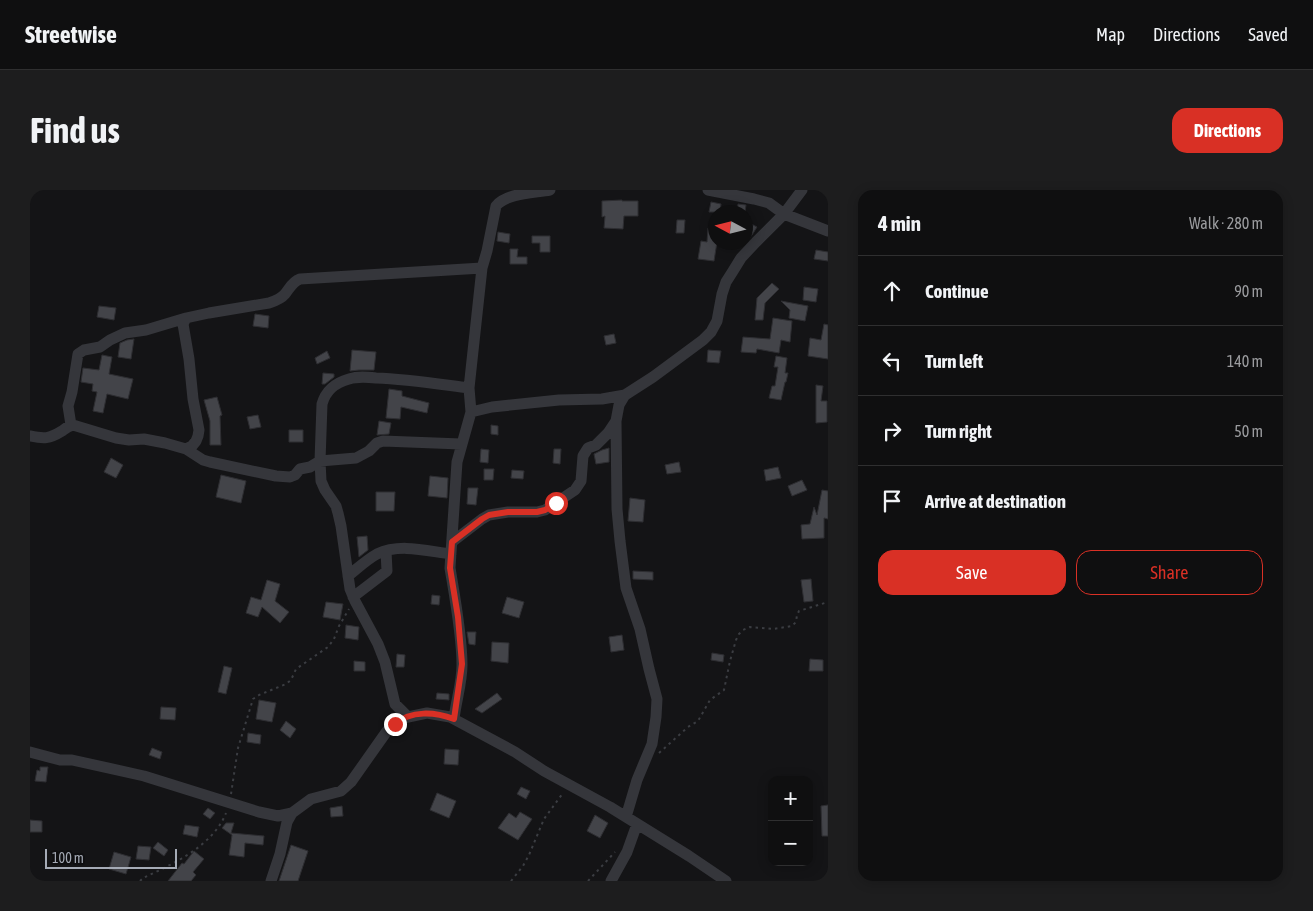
<!DOCTYPE html>
<meta charset="utf-8">
<style>
:root{--surface:#0f0f10;--page:#1d1d1e;--text:#f1f3f6;--muted:#9b9c9f;--line:#2f2f30;--accent:#d93025}
body{margin:0;font-family:"Asap Condensed",sans-serif;background:var(--page);color:var(--text)}
.controls{position:absolute;right:15px;bottom:15px;display:grid;overflow:hidden;border-radius:10px;box-shadow:0 2px 12px #0003}
.controls button{width:45px;height:45px;display:grid;place-items:center;padding:0;border:0;border-bottom:1px solid var(--line);background:var(--surface);color:var(--text);font:25px sans-serif}
.compass{position:absolute;left:678px;top:15px;width:45px;height:45px;border-radius:50%;background:var(--surface);box-shadow:0 2px 12px #0003;rotate:277deg}
.scale{position:absolute;left:15px;bottom:12px;width:132px;box-sizing:border-box;padding-left:5px;border:2px solid #a5abb6;border-top:0;font-size:14px;line-height:18px;white-space:nowrap;color:#a5abb6;-webkit-text-stroke:4px #0f0f11;paint-order:stroke}
.stop{position:absolute;width:15px;height:15px;margin:-11px;border:4px solid #d93025;border-radius:50%;background:#fff}
.stop.end{background:#d93025;border-color:#fff;box-shadow:0 1px 5px #0008}
.list{margin:0;padding:0;list-style:none}
h2{display:flex;justify-content:space-between;align-items:center;height:65px;margin:0;padding:0 20px;font-size:21px}
h2 small{font-size:16px;font-weight:400;color:var(--muted)}
.list li{display:grid;grid-template-columns:32px 1fr auto;gap:15px;align-items:center;box-sizing:border-box;height:70px;padding:0 20px;border-top:1px solid var(--line)}
.list b{display:block;font-size:19px;white-space:nowrap}
.list em{font-size:16px;font-style:normal;color:var(--muted)}
.actions{display:flex;gap:10px;padding:15px 20px}
.actions a{flex:1;padding:11px 0;border:1px solid var(--accent);border-radius:15px;text-align:center;font-size:18px;color:var(--accent)}
.actions .main{background:var(--accent);color:#fff}
.icon{flex:none;width:28px;height:28px;fill:none;stroke:currentColor;stroke-width:2;stroke-linecap:round;stroke-linejoin:round}
.map{position:relative;flex:none;width:798px;height:691px;overflow:hidden;border-radius:15px}
header{display:flex;align-items:center;gap:30px;box-sizing:border-box;height:70px;padding:0 25px;background:var(--surface);border-bottom:1px solid var(--line)}
header strong{font-size:24px}
nav{display:flex;gap:28px;margin-inline-start:auto;font-size:18px}
.intro{display:flex;align-items:center;justify-content:space-between;box-sizing:border-box;height:120px;padding:0 30px}
h1{margin:0;font-size:35px}
.button{padding:12px 22px;border-radius:15px;background:var(--accent);color:#fff;font-size:18px;font-weight:700}
main{display:flex;gap:30px;padding:0 30px}
aside{flex:1;background:var(--surface);border-radius:15px;box-shadow:0 2px 12px #0003}
.map>svg:first-child{display:block}
.building{fill:#434449;stroke:#2e2e32}
.lines{fill:none;stroke-linecap:round;stroke-linejoin:round}
.path{stroke:#3b3d42;stroke-width:2;stroke-dasharray:2.5 4;stroke-linecap:butt}
.minor{stroke:#35363b;stroke-width:11}
.route{stroke:#d93025;stroke-width:6}
</style>
<header>
<strong>Streetwise</strong>
<nav><a>Map</a><a>Directions</a><a>Saved</a></nav>
</header>
<div class="intro"><h1>Find us</h1><a class="button">Directions</a></div>
<main>
<div class="map">
<svg width="798" height="691" viewBox="0 0 798 691">
<rect width="100%" height="100%" fill="#141416"/>
<path class="building" d="M592 10V11H608V26H594L593 39 574 38 575 26 572 27V11Z
M681 12 691 14 690 22H679Z
M708 14 716 15 715 22H707Z
M647 30H655L654 43H646Z
M716 31 727 37 722 45 716 52Z
M678 38H686V52H687L684 71 668 69 671 51 677 52Z
M468 42 480 44 479 53 467 51Z
M502 46H520V62H510V53H502Z
M480 59H488L487 67H497V74H480Z
M786 60 798 62V71L784 69Z
M742 93 749 99 735 113 733 130H725L727 108Z
M774 97 788 99 786 112 773 110Z
M751 111 778 116 775 131 759 128 760 120Z
M69 116 86 118 84 130 67 127Z
M225 124 239 126 238 138 223 136Z
M743 128 762 131 760 152 751 150 749 163 727 159 726 163 711 162 713 147 740 149Z
M794 134 798 135V169L778 166 780 148 791 150Z
M584 144 586 153 576 155 574 146Z
M104 149 101 169 88 167 90 153 97 150Z
M322 160 346 162 344 180H329L320 181Z
M678 160 691 161 689 173 677 172Z
M297 161 300 168 287 174 285 168Z
M72 165 82 167 79 184 103 189 98 209 77 204 73 223 63 221 67 202 62 201 63 194 51 192 53 178 69 180Z
M746 166 757 168 755 183H758L756 192H755L751 210 739 208 742 196H745L748 177H744Z
M293 183 304 184V187L295 194H292Z
M786 195 793 196 791 211H797V232L786 233Z
M359 199 372 201V206L399 213 397 223 371 217 370 229 356 228Z
M187 207 192 225 190 226 191 255H180V231L174 210Z
M228 225 231 237 220 239 217 227Z
M349 231 361 233 359 244 347 245Z
M461 235 468 236V245L461 244Z
M259 240H273V252H259Z
M579 258V272L566 274 564 264 572 260Z
M451 259 459 260 458 273 450 272Z
M524 259H531L530 274 523 273Z
M81 268 93 275 86 288 74 282Z
M649 272 651 282 637 284 635 275Z
M748 277 751 288 736 291 734 280Z
M454 279H464L463 290H454Z
M482 280 494 281 493 289 481 288Z
M191 285 216 291 211 313 186 307Z
M400 286 418 288 417 308 398 306Z
M772 290 777 300 762 306 758 296Z
M438 298H448L446 315 437 314Z
M792 300 798 301V329L794 328V348L772 349 771 335 780 334 784 317 787 325Z
M346 302H365L364 321H346Z
M600 308 615 310 613 332 598 331Z
M337 346 338 360 329 367 327 347Z
M603 381 623 382V390L603 389Z
M781 389 783 411 774 412 771 390Z
M237 390 250 394 245 411 259 422 250 433 232 417 228 427 216 423 221 407 231 410Z
M402 405 410 406 409 415 401 414Z
M477 407 494 412 489 428 472 423Z
M296 412 313 414 310 430 293 427Z
M316 435 329 437 328 450 315 448Z
M437 442H446L445 455 439 454Z
M592 445 594 460 581 462 579 447Z
M462 452 479 453 478 473 461 471Z
M682 463 694 465 693 472 681 470Z
M367 464 375 465 374 477H366Z
M780 469 793 470V481H779Z
M324 471 335 472V481H324Z
M194 476 202 478 196 504 188 502Z
M407 503 419 504V510L406 509Z
M467 503 472 509 452 523 445 519Z
M229 510 246 513 242 532 226 529Z
M131 517 146 518 145 530 130 529Z
M256 531 266 539 260 548 250 540Z
M218 543 231 545 230 554 217 552Z
M122 558 132 562 130 569 119 565Z
M415 559 429 560 428 575 414 574Z
M10 577H18L16 592 5 591 7 580 10 581Z
M491 597 500 601 496 609 487 604Z
M407 603 426 611 419 628 400 620Z
M798 615V646H792L791 616Z
M312 616 313 626 301 627 300 618Z
M178 618 185 623 180 629 173 624Z
M490 622 502 629 488 650 468 638 479 623 486 628Z
M565 625 578 633 570 648 557 641Z
M0 630 12 631V642H0Z
M196 633H204L201 643 234 646 233 655 215 653 214 667 199 665 202 645 192 638Z
M155 635 169 637 167 647 153 644Z
M128 652 138 660 134 666 123 658Z
M261 655 278 661 268 691H249Z
M108 656 121 657 119 670 106 669Z
M164 661 174 669 163 682 166 685 161 691H138L152 673 154 674Z
M84 662 101 667 96 684 79 679Z"/>
<g class="lines">
<path class="path" d="M629 563 658 537 668 531 680 510 694 500 700 471 706 450 709 444 713 440 720 437 743 439 762 436 766 432 767 425 769 421 798 412
M201 604 208 558 223 509 229 505 256 494 261 490 266 479 298 457 304 449 309 436 319 419
M110 691 113 688C143 674 183 656 196 623
M481 691 493 676 499 665 514 629 533 603
M558 691 585 662"/>
<path class="minor" d="M678 0 724 9 739 13 754 24 798 41
M595 205 589 215 586 231 587 319 590 351 596 398 610 439 619 479 627 509 626 527 622 554 607 590 596 627
M441 222 462 217 529 210 572 209 595 205 623 187 673 150 681 142 687 131 692 104 696 92 703 81 711 68 726 52 754 24 772 0
M41 235 38 216 42 202 48 164 54 160 70 157 80 150 95 143 116 140 156 128
M0 246C14 249 19 249 32 241 36 238 38 236 43 235L86 248 99 250 114 249 135 253 156 259 162 256 166 251 168 246 169 240 163 209 159 169 153 134 156 128 179 123 239 113C245 111 251 109 255 104 260 98 262 92 270 89L452 78
M156 259 173 270 180 272 246 286 260 287 265 285 270 279 280 277 290 271 326 268 339 261 347 253 353 251 431 254
M422 352 452 329 459 325 478 322H507L515 320 545 300 551 291 553 266 558 258 566 255 578 243 586 231
M318 386C327 379 336 370 347 364 370 353 397 361 421 364
M323 407 357 381 356 361
M378 527 365 514 355 472 348 454 325 411 320 399 311 336 308 323 306 316 295 300 291 291 290 271 292 214C296 200 305 193 319 189 328 186 337 187 346 188 377 189 408 194 439 198
M424 529C426 511 432 493 432 475 432 445 425 408 420 378L427 272 441 222 439 198 452 78 457 61 466 16C476 3 504 3 520 0
M0 562 30 570H42L114 586 229 622 248 626 262 623 281 609 311 601 321 592 357 541 368 531 378 527 397 523 420 527 485 562 514 581 580 617 659 666 696 691
M241 691 250 664 257 632 262 623
M581 691 597 662 607 634"/>
</g>
<g class="lines">
<path class="route" d="M365 534C381 520 405 522 424 529L432 474 428 427 420 378 422 352 452 329 459 325 478 322H507L515 320 526 313"/>
</g>
</svg>
<div class="controls">
<button>+</button>
<button>−</button>
</div>
<svg class="compass" viewBox="-18 -18 36 36"><path d="M0-13l5 13h-10z" fill="#e53935"/><path d="M0 13l5-13h-10z" fill="#9b9c9f"/></svg>
<div class="scale">100 m</div>
<div class="stop" style="left:526px;top:313px"></div>
<div class="stop end" style="left:365px;top:534px"></div>
</div>
<aside>
<h2>4 min<small>Walk · 280 m</small></h2>
<ul class="list">
<li><svg class="icon" aria-label="ahead" viewBox="0 0 24 24"><path d="M12 20V5M6 11l6-6 6 6"/></svg><div><b>Continue</b></div><em>90 m</em></li>
<li><svg class="icon" aria-label="left" viewBox="0 0 24 24"><path d="M17 20v-9H6M10 6l-5 5 5 5"/></svg><div><b>Turn left</b></div><em>140 m</em></li>
<li><svg class="icon" aria-label="right" viewBox="0 0 24 24"><path d="M7 20v-9h11M14 6l5 5-5 5"/></svg><div><b>Turn right</b></div><em>50 m</em></li>
<li><svg class="icon" aria-label="arrive" viewBox="0 0 24 24"><path d="M6 21V4h12l-3 4 3 4H6"/></svg><div><b>Arrive at destination</b></div></li>
</ul>
<div class="actions"><a class="main">Save</a><a>Share</a></div>
</aside>
</main>
